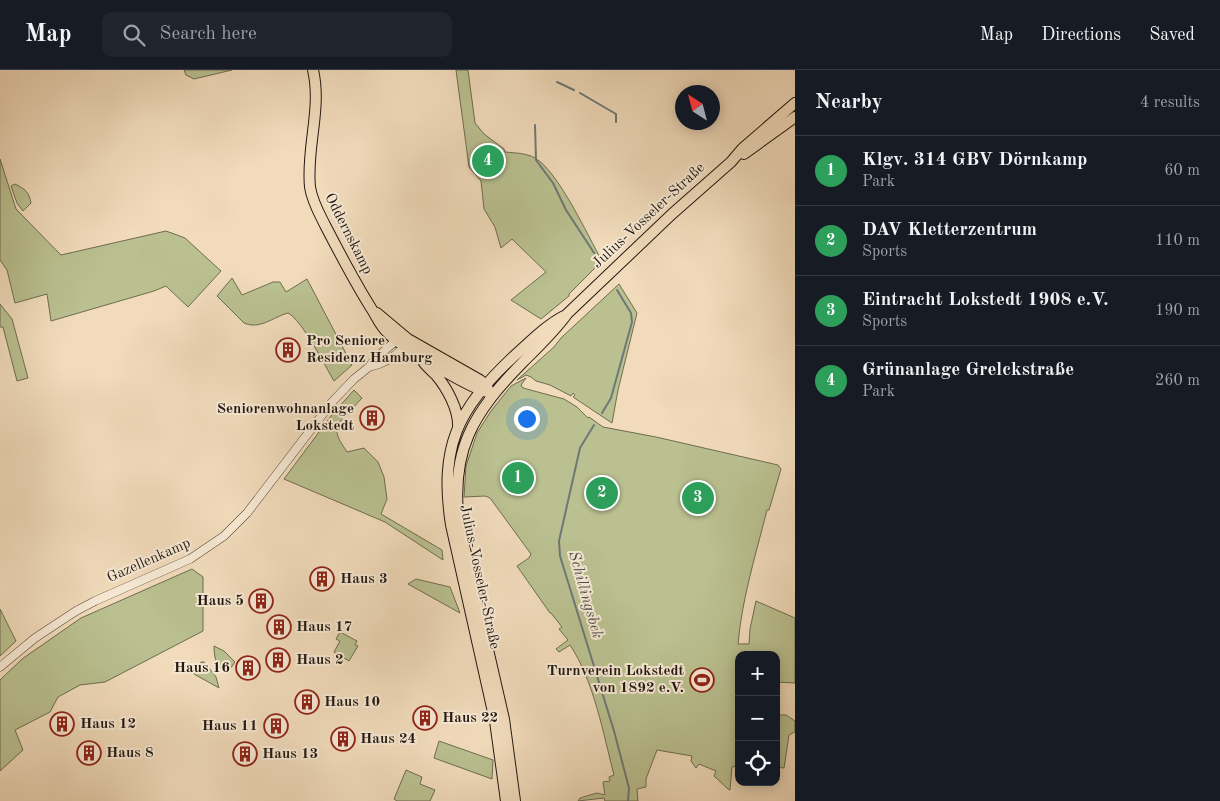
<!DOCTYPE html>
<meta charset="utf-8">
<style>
:root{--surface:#171b24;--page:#20242c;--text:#f1f3f6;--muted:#9ea1a6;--line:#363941;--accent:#2563eb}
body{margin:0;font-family:"Old Standard TT",serif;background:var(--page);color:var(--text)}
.controls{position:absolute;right:15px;bottom:15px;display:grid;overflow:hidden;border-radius:10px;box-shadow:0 2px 12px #0003}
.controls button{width:45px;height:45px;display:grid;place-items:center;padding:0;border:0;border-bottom:1px solid var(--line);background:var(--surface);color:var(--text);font:25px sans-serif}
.compass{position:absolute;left:675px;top:15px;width:45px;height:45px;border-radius:50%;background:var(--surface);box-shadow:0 2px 12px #0003;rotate:324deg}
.you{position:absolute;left:526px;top:348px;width:18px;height:18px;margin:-12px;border:4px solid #fff;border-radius:50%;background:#1a73e8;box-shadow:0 0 0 8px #1a73e833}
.badge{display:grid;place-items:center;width:32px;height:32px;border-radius:50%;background:var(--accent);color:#fff;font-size:16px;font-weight:700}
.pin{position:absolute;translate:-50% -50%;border:2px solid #fff;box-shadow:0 1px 5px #0006}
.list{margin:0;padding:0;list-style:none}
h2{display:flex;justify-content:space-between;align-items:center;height:65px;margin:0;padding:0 20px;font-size:21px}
h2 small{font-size:16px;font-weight:400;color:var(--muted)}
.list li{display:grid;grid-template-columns:32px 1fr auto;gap:15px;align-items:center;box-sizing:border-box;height:70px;padding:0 20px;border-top:1px solid var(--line)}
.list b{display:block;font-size:19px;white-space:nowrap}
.list p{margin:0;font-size:16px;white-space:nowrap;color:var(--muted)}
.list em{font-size:16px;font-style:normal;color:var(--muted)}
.icon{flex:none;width:28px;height:28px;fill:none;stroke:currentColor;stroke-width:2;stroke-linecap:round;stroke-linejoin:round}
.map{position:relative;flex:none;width:795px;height:731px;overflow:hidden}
header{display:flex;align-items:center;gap:30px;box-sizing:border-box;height:70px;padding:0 25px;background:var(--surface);border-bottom:1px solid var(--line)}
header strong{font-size:24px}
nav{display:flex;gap:28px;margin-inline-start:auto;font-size:18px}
.search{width:350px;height:45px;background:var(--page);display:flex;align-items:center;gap:12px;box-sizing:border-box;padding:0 18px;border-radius:10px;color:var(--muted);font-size:19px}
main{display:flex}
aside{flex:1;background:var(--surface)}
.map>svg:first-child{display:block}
.green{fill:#bac090;stroke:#6e6c51}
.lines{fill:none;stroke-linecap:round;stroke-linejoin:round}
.stream{stroke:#6d7877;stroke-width:2}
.minor-casing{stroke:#56493c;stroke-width:9}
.major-casing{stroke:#221812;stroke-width:12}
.minor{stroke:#f6e8d3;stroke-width:8}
.major{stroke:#f1dbbb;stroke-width:10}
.labels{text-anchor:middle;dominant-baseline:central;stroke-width:4;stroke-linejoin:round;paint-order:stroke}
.street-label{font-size:15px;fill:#221812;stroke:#f6e8d3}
.poi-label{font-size:15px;font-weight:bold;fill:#221812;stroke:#f6e8d3;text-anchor:start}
.water-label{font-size:16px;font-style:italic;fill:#4e504d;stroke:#f6e8d3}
</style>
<header>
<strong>Map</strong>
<div class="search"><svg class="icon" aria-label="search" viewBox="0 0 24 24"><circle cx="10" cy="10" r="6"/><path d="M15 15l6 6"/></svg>Search here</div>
<nav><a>Map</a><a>Directions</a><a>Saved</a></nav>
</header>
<main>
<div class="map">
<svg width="795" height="731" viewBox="0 0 795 731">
<rect width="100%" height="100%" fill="#f1dbbb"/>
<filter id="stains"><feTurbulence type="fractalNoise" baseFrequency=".004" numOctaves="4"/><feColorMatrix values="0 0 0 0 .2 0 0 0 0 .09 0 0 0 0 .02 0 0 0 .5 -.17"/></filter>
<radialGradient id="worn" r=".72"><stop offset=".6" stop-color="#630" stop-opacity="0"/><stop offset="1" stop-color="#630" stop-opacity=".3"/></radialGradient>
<path class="green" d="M184 0H232L194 9 186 5Z
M456 0H468L475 53 484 64 504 79 505 82C515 83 526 83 535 88 558 101 588 166 602 191L569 224V226L541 249 511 230 546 202 512 169 501 178 495 157 484 139 481 111 469 97Z
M0 89 16 139 61 185 166 161 185 168 221 201 188 237 166 216 154 221 51 251 47 224 15 233 7 200 0 190Z
M15 114C25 119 29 122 31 133L23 141 17 133 11 116Z
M232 208 242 225 273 212H280L286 222 307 209 352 295 334 311C325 296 302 250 288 243 273 247 260 260 244 253L217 226Z
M619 214 637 243 618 320 612 353 573 327 575 325 573 323 571 326 550 315 536 311 531 307 526 305 517 310 554 277 561 268Z
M0 234 12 249 28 308 17 311 3 257H0Z
M526 308 521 315 523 318 564 329 577 337 588 348 589 347 603 357 656 367 778 395 781 399 769 440H767C756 484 742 528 738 574H749L750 559 756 531 795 548V613L776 612V585H739V695L732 697 730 720 728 719 714 706 716 701 699 694 696 698 691 691 692 686 657 680 646 709V717L637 719 638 731H605L604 728 578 731 580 728 597 723 605 725 603 712 610 711 609 707 614 705C603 663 594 611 570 575L559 582 556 579 568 570 559 559 562 557 551 543H550L517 496 529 488 531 484 490 428 485 426 464 427 466 396 477 363 491 341 511 316Z
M354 320 362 328 338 354C334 365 341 372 347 382L364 378 378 392 384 407 387 429 381 444 442 480 443 490 385 452 284 409 331 346Z
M192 499 203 507V561L105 612 80 615 58 627 50 642 15 660 23 680 0 701V610L22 589 81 548Z
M416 509 450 517 460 543 408 514Z
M0 539 16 571 0 586Z
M340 562 357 571 355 575 358 576 349 591 334 582 340 571 336 569Z
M214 576 224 581 235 592 228 602C216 599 214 587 214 576Z
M201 592H204L216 607 219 618 194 604Z
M780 645H786L795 651V662L789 665 784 698 776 697V649Z
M439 671 493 690 492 709 434 688Z
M406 700 422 707 420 714 435 720 430 731H397L394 729Z"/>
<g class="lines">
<path class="stream" d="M557 12 574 20
M580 23 616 44V52
M535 55 536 90 553 113 566 140 600 192
M602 343 611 328 632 252 631 243 617 220
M594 355 580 378 559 471 560 486 614 661 629 718 628 731"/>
<g class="minor-casing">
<path id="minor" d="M369 297C383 294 394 288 404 277L403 271
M0 597 35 568 76 541 95 531 190 489 224 466 247 443 332 332 354 309 369 297 375 289 400 267"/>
</g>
<g class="major-casing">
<path id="major" d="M313 0C322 39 306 78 310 117 312 131 319 143 325 155 340 184 354 211 371 238 377 247 380 256 388 263 399 276 473 320 488 322
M744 84 795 47
M377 243 408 269 480 310 486 315 489 321
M424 293C428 298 432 301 436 305 447 318 459 340 458 357
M506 731 495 651 451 455C439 377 457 340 513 287 529 273 545 256 564 246
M515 731 504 649 459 453C450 380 473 343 523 292 538 277 554 262 567 244L672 144 731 92 743 78 795 33"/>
</g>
<use href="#minor" class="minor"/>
<use href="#major" class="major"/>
</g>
<defs>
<g id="building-ring" transform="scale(1.25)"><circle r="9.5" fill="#f6e8d3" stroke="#8f2418" stroke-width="1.5"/><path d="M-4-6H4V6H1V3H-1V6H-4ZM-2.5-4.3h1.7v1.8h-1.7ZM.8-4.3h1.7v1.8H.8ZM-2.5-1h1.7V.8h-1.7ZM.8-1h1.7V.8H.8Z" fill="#8f2418"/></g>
<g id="stadium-ring" transform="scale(1.25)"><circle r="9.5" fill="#f6e8d3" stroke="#8f2418" stroke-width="1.5"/><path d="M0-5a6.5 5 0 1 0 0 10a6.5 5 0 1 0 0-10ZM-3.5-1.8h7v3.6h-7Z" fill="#8f2418"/></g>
</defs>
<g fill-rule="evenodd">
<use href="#building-ring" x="288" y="280"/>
<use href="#building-ring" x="372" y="348"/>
<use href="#building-ring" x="322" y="509"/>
<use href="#building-ring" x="261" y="531"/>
<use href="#building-ring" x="279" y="557"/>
<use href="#building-ring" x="278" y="590"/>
<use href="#building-ring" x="248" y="598"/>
<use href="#stadium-ring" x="702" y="610"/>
<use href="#building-ring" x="307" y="632"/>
<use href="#building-ring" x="425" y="648"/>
<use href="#building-ring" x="62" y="654"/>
<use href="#building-ring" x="276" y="656"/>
<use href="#building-ring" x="343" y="669"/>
<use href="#building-ring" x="89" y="683"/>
<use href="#building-ring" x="245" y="684"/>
</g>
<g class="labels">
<g class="street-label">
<text transform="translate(649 146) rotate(-43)">Julius-Vosseler-Straße</text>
<text transform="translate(348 164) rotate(63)">Oddernskamp</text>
<text transform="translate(149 491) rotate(-24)">Gazellenkamp</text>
<text transform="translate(479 507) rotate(78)">Julius-Vosseler-Straße</text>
</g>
<g class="poi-label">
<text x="306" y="271">Pro Seniore<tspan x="306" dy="17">Residenz Hamburg</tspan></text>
<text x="354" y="339" text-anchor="end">Seniorenwohnanlage<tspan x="354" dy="17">Lokstedt</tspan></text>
<text x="340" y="509">Haus 3</text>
<text x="244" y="531" text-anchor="end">Haus 5</text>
<text x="296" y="557">Haus 17</text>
<text x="296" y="590">Haus 2</text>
<text x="230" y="598" text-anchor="end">Haus 16</text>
<text x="684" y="601" text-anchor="end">Turnverein Lokstedt<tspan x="684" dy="17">von 1892 e.V.</tspan></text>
<text x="324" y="632">Haus 10</text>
<text x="442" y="648">Haus 22</text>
<text x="80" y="654">Haus 12</text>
<text x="258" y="656" text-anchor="end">Haus 11</text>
<text x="360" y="669">Haus 24</text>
<text x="106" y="683">Haus 8</text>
<text x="262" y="684">Haus 13</text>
</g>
<g class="water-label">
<text transform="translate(585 525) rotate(74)">Schillingsbek</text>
</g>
</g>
<rect width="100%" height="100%" filter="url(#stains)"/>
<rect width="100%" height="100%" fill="url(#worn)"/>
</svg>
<div class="controls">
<button>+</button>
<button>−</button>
<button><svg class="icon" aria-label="locate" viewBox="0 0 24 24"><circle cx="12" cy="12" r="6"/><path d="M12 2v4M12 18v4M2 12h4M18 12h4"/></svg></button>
</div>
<svg class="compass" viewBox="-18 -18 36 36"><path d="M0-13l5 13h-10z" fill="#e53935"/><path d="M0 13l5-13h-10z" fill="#9ea1a6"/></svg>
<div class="you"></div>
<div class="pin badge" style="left:518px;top:408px;background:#2e9e5b">1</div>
<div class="pin badge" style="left:602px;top:423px;background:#2e9e5b">2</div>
<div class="pin badge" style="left:698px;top:428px;background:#2e9e5b">3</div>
<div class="pin badge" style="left:488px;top:91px;background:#2e9e5b">4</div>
</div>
<aside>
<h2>Nearby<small>4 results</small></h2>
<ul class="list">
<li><span class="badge" style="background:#2e9e5b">1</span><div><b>Klgv. 314 GBV Dörnkamp</b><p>Park</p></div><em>60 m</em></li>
<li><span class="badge" style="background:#2e9e5b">2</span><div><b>DAV Kletterzentrum</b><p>Sports</p></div><em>110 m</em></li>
<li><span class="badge" style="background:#2e9e5b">3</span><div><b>Eintracht Lokstedt 1908 e.V.</b><p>Sports</p></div><em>190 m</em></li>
<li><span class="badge" style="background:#2e9e5b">4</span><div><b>Grünanlage Grelckstraße</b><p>Park</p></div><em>260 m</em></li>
</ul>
</aside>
</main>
